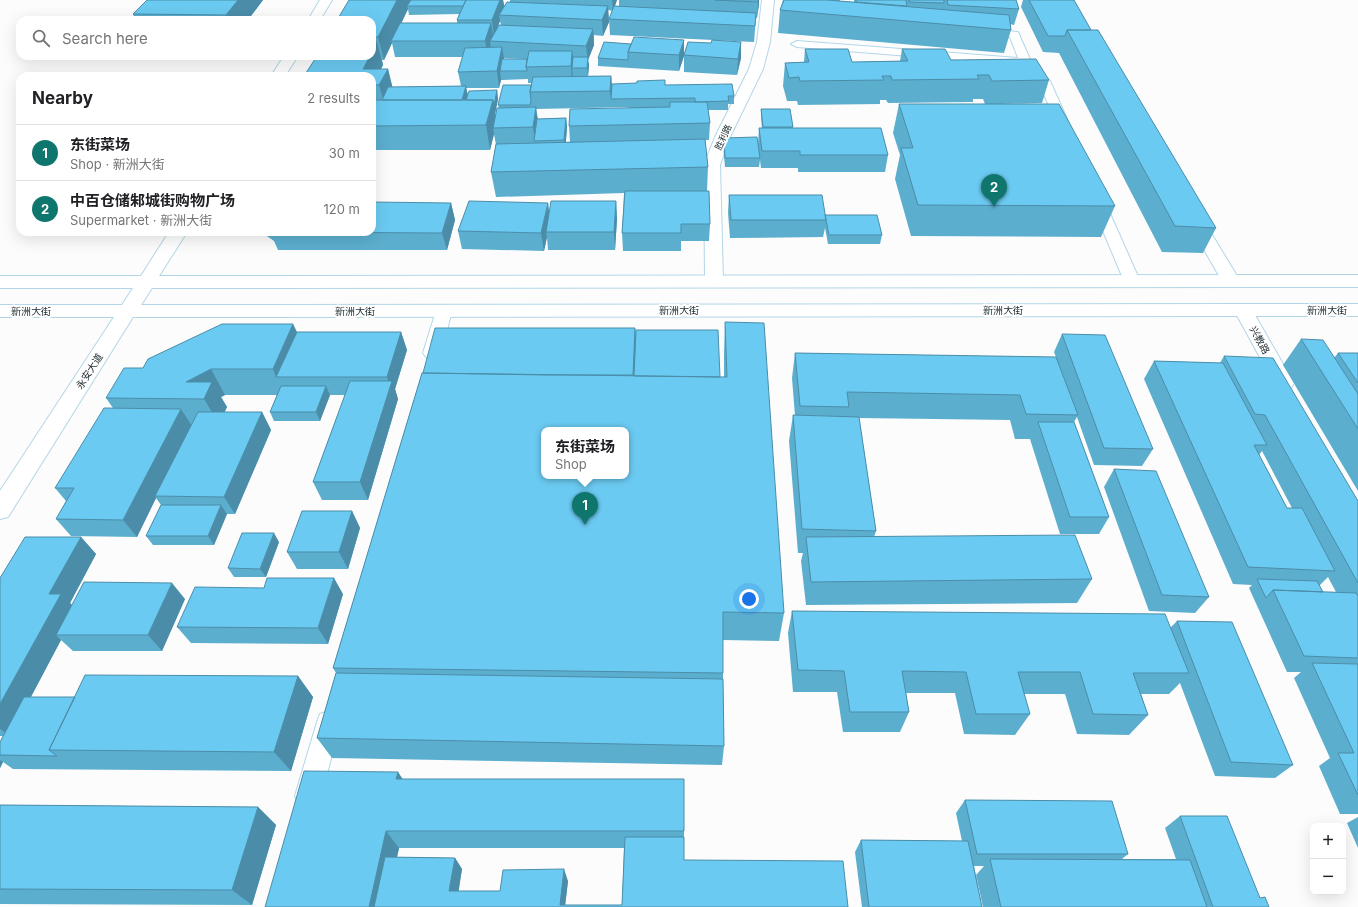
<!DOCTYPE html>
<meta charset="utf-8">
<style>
:root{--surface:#fff;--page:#f2f2f2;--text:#202124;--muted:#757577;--line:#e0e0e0;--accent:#0f766e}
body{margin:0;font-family:Inter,"Noto Sans SC",sans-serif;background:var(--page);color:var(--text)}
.controls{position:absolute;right:12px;bottom:12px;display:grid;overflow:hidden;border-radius:8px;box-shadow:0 4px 16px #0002}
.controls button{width:36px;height:36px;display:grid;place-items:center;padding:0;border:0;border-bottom:1px solid var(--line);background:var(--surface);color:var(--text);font:20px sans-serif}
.you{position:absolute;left:749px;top:599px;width:14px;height:14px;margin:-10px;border:3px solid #fff;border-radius:50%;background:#1a73e8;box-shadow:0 0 0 6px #1a73e833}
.badge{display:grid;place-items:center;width:26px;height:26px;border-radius:50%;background:var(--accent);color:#fff;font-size:13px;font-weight:700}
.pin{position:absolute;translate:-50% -33px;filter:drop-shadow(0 1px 2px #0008)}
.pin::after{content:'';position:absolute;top:21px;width:14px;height:12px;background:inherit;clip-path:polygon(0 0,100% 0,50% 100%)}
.popup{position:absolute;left:541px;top:427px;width:88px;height:52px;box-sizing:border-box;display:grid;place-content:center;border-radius:8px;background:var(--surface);filter:drop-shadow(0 1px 3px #0005);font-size:13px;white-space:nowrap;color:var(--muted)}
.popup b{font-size:15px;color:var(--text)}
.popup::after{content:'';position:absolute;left:50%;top:100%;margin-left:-8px;border:8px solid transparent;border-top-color:var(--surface)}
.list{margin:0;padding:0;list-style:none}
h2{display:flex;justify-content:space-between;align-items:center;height:52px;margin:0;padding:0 16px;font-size:17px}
h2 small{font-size:13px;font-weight:400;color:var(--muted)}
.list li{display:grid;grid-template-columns:26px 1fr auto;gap:12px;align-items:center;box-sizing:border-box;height:56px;padding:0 16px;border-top:1px solid var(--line)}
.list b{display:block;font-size:15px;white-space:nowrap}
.list p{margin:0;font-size:13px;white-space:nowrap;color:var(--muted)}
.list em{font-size:13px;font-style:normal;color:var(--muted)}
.icon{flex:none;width:22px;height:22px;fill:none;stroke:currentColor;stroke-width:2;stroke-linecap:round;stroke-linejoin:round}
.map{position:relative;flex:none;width:1358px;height:907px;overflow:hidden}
.search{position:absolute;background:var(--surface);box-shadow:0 4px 16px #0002;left:16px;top:16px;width:360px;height:44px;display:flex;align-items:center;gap:10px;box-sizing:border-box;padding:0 14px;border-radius:12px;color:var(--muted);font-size:15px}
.panel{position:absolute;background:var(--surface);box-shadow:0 4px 16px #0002;left:16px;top:72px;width:360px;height:164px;border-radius:12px}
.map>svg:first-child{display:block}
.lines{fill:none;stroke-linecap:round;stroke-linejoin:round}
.lane-casing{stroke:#b2d6e7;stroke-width:2}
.street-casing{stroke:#b2d6e7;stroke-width:2}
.secondary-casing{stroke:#b2d6e7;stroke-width:2}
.lane{fill:#fff;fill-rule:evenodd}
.street{fill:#fff;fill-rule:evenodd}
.secondary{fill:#fff;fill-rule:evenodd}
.wall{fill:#5caecf;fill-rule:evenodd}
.shaded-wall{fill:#4b8da9}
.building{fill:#6bcaf1;stroke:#4b8da9;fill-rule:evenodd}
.labels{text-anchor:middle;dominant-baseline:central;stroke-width:4;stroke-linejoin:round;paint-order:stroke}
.far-street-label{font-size:9px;fill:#1b292f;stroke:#fff}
.street-label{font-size:10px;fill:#1b292f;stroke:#fff}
</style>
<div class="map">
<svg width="1358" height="907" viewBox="0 0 1358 907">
<rect width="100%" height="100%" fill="#fcfcfc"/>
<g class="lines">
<g class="lane-casing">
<path id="lane" d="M985 29 1018 32 1033 66 1050 81 1071 128 1070 131H1060L1039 83 1024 70 1021 65 797 47 791 44 797 41 1018 58 1010 37 981 34 979 32 981 30Z
M1097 196 1102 197 1104 200 1140 281 1138 284 1132 286 1126 284 1124 281 1090 200 1092 197Z
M444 306 450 307 452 311 441 353 438 357 432 359 426 357 423 353 436 311 438 307Z
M329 711 338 714 341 722 321 796 317 805 308 809 299 805 295 796 317 722 320 714Z"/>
</g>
<g class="street-casing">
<path id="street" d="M762 0H774L770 42 763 69 730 137 720 165 723 281 720 285 714 287 708 285 705 281 704 165 715 137 749 69 757 42Z
M1194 213 1200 214 1202 218 1240 281 1237 285 1231 287 1225 285 1222 281 1186 218 1188 214Z
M1243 304 1250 306 1252 310 1294 383 1291 388 1284 390 1277 388 1274 383 1234 310 1236 306Z"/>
</g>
<g class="secondary-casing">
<path id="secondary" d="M320 0H332L320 20H308Z
M284 56H298L285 76H271Z
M169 232H187L159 276 1358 275V287L152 288 141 305 1358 304V316L133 317 8 517 0 519V491L114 317H0V305H122L133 288H0V276H141Z"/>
</g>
<use href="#lane" class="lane"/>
<use href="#street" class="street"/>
<use href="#secondary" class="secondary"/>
</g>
<path class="wall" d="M263 0 248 20H135L133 14Z
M349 0H503L504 6 510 2V0H617L615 6H619V0H759L757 18H756L754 42 610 35 609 19 613 11 608 10 609 22 603 36 594 35V45L588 60 589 65 588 76H611L612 84 665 85 734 96V104H728V110H708L710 123 709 140H705L708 167 707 191 710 224 709 241H681V251H623L622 233 624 193 496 197 491 172 496 145 494 134 490 150H372V20ZM408 9 409 15 459 14 457 20V23H401ZM500 21 501 25 498 26ZM392 43 395 57H463L458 72 461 86 392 87 388 69H381L383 65 382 60H384ZM504 58 528 59H504ZM528 79V83H531V85L498 105 499 108 495 116V114L498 99 497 90 468 95 466 88H499L501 80ZM630 107 569 126 570 142H566L567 127 566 118 538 119 536 109Z
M783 0H840V1L854 2V0H906L907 6 906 0H944V1V0H1016L1019 9 1014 25 1010 24 1011 30 1004 53 778 33 780 10Z
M1023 0H1074L1091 30 1216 228 1203 253 1162 252 1059 53 1043 52 1021 7Z
M684 40V56L679 71 598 66V58L631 44Z
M741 42V58L737 75 684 72V55L711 43Z
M805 49 852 62 900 61 902 49 951 60 1049 80 1042 103 1002 104 1115 206 1101 237 911 236 895 179 900 155 893 133 899 104H985L983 99H973V102L888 103 886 100H880V104L798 105 797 101H787L783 86 785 63 804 62Z
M761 109H790L793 128 888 155 885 172H798V168H761L760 160 759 167H725L723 146 724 138 758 144 759 128H762L761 117Z
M729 195 825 216 882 235 880 244H828L825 228 823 237 730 238 728 213Z
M616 201 617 219 615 250H548L547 237 544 251 462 249 458 231 548 203 549 213Z
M451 203 455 220 447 250H278L274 241 261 232H372Z
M725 322 784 613 779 641 723 640V679L724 746 722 765 332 758 317 738 336 673 333 668 422 373 635 328 636 338 720 377H724V354Z
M293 324 297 332H401L407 350 395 389 398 399 368 500H322L313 482 345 395H330L320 421H274L270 412 277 395H225L221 397 227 407 224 412H262L271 430 235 514H227L214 545H153L146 536 161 505 156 498 137 537 71 536 56 519 66 501 55 488 113 408 106 398 143 368Z
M1062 334 1153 449 1142 466 1094 465 1077 417 1074 422 1109 517 1099 534H1060L1030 439H1015L1010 420 859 418 876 531 874 537 1092 579 1077 603 806 605 801 561 803 553H798L789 441 793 415 795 416 792 378 795 353 1056 357 1054 352Z
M1301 339 1334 358 1338 353H1358V491L1283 365Z
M1224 356 1358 501V814H1340L1319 766 1330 758 1294 678 1301 672H1287L1249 588 1252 585 1233 584 1144 379 1154 361 1220 363ZM1262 451 1292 508H1287L1259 455ZM1328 577 1336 592H1323L1319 586Z
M1114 469 1209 597 1195 613 1149 611 1104 487Z
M352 511 360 528 348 569H297L287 552Z
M81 537 96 554 70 603 72 605 185 599 162 651H73L61 640 31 697H75L298 676 313 697 291 771 13 769 3 762 0 768V742L3 736H0V578Z
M279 542 266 577H234L228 568Z
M343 594 328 644 191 643 177 627Z
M792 611 1171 627 1177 621 1293 765 1275 778 1215 776 1180 683 1169 694H1141L1148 715 1129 735 1077 734 1065 694H1024L1030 714 1015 735 964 734 955 693H906L909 712 900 732H843L837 692H793L788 633Z
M398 772 402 779 684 831V860L848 907H265ZM399 848H624L622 905H565L568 881 500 891H458L462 869 455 858 397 857Z
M965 800 1128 854 1122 859H1176L1165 828 1180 816 1269 907H983L976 875 984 866H974L982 907H862L855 852 861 840 962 841 956 813Z
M0 805 258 807 276 825 252 905 0 904Z
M1358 817V848L1347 823Z"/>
<path class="shaded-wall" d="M238 0H263L248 20H228L226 15Z
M397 0H412L407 6 408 9 393 41H391L392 43 384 60 378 37Z
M500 0H503L505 9 499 15 500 21 494 36 492 20Z
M612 0H617L613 11Z
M758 0H759V5L757 18Z
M608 6 609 22 603 36 602 20Z
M491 23 494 39 490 41 491 48 488 57 485 41Z
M593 29 594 45 588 60 589 65 588 76 587 68 588 62 586 46Z
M684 40V56L679 71V55Z
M377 42 383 65 373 85 363 69 370 56H372V51Z
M741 42V58L737 75 738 59Z
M502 47 505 64 500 71 501 80 499 88 497 71Z
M572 51 574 68H572L573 76 572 82 571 66Z
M388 69 394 93 384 102 379 85Z
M611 76 612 92 611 99 610 91Z
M466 86 469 103 462 101Z
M497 90 498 99 495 114 497 124 493 128 494 134 490 150 486 125 493 100Z
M536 107 538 124 535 141 533 127Z
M566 118 567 127 565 149 564 140Z
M616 201 617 219 615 250 614 232Z
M451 203 455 220 447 250 442 233Z
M548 203 550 221 546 232 547 237 544 251 541 233Z
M293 324 305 350 276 377 273 369Z
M635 328 637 354 634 382 633 375Z
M401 332 407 350 395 389 398 399 368 500 360 482 390 387 387 377Z
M211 369 225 395 221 397 227 407 219 424 204 399 186 382Z
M326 386 330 395 320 421 316 412Z
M181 409 192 426 155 496 156 498 137 537 123 520Z
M262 412 271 430 235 514 224 497Z
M221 505 227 514 214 545 208 536Z
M352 511 360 528 348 569 339 552Z
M274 533 279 542 266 577 260 569Z
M81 537 96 554 70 603 77 610 56 635 61 640 10 736 0 729V704L49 594Z
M334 578 343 594 328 644 318 628Z
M172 583 185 599 162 651 148 635Z
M298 676 313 697 291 771 274 752Z
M0 760 3 762 0 768Z
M398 772 410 790 396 779Z
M258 807 276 825 252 905 232 890Z
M386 831 399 848 386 907H369Z
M455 858 462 869 457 902 449 891Z
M564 869 568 881 565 907 560 905Z"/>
<path class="building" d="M147 0H238L226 15 133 14Z
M349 0H397L378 37H372V20H337Z
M411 0H466L463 6H407Z
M466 0H500L492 20H457Z
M715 0H758V2Z
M784 0H827L1009 15 1011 30 780 10Z
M856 0H906L907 6 856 2Z
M909 0H944V3L909 2Z
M947 0H1016L1019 9 948 5Z
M1029 0H1074L1091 30H1067L1065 36H1048Z
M507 2 608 6 602 20 499 15Z
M614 6 756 13 755 26 609 19Z
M400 23H491L485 41H391Z
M499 25 593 29 586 46 490 41Z
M1067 30H1098L1216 228 1175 226Z
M634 37 684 40 679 55 628 52Z
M712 40 741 42 738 59 684 55 688 42 711 43Z
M372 42H377L372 51Z
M604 42 631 44 628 52V60L598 58Z
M502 47 497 71 458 72 465 48Z
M805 49H848L852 62 908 61 902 49H945L951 60 1036 59 1049 80 992 81 989 75H977L979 79 892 80 891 76H882L884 80 800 81 799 77 789 78 785 63 809 62Z
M529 51H572L571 66 526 67Z
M317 56H370L363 69H388L379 85H372V76H304Z
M573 57H588L587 68H572Z
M502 59H527L526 67 527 71H500Z
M611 76 610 91 530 92 533 77Z
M665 80V85L732 84 734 96H728L729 101 695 102V98L611 99 612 84 637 83V81Z
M503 85H531L530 92 531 100 530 105H498Z
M466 86 462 100H382L388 87Z
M497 90 494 106 493 100H466L469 91Z
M372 100H493L486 125 372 126Z
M670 102H707L710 123 569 126 570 109 670 107Z
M899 104H1059L1115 206 918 205 901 148H913Z
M536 107 533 127 493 128 497 108Z
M761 109H790L793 127H763Z
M566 118 564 140 534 141 537 119Z
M759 128H881L888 155H800V151H762Z
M757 137 760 158H725L724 138Z
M705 139 708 167 491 172 496 144Z
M625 191H709L710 224H681V233H622Z
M729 195H822L826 220H731Z
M469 201 548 203 541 233 458 231Z
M551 201H616L614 232H546Z
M372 202 451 203 442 233 270 232H372Z
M825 215H877L882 235H829Z
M725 322 764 323 784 613 723 612V673L333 668 422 373 727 377ZM544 430H626V476H544Z
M222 324H293L273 369H211L186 382H212L204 399 106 398 124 368H143L148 359Z
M435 328H635L633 375H547L423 373Z
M636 330H718L720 377 634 376Z
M297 332H401L387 377H276Z
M1062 334 1105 335 1153 449 1104 448Z
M1301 339 1323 340 1358 394V429Z
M795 353 1056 357 1078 415 1026 414 1020 395 847 392 849 407 800 406Z
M1338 353H1358V383Z
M1224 356 1273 358 1358 501V583L1265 415 1255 414Z
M1154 361 1223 363 1267 445H1254L1287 508H1302L1335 571 1248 567Z
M350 381H392L360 482H313Z
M281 386H326L316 412H270Z
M104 408 181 409 123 520 56 519 74 488H55Z
M198 412H262L224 497 155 496Z
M793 415 859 417 876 531 802 529Z
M1038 422H1074L1109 517H1070Z
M1114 469 1156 471 1209 597 1162 595Z
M161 505H221L208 536H146Z
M302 511H352L339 552H287Z
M242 533H274L260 569 228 568Z
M1075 535 1092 579 811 582 806 537Z
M25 537H81L49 594H61L0 704V578Z
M267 578H334L318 628 177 627 195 587 264 588Z
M1257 579 1317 581 1323 592 1273 590 1266 598Z
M84 582 172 583 148 635H56Z
M1273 590 1356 593 1358 596V658L1304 656Z
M792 611 1165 614 1189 673H1133L1148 715 1093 714 1080 672H1018L1030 714H976L966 672 902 671 909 712H850L844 671 798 670Z
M1177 621 1232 622 1293 765 1231 762Z
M1312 663 1358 664V795L1338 753H1354Z
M336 673 723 679 724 746 317 738Z
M85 675 298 676 274 752 49 750Z
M24 697H75L49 750 57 756 0 755V742Z
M304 771 398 772 396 779H684V831H386L369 907H265Z
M965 800 1112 801 1128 854H977Z
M0 805 258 807 232 890 0 889Z
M1180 816H1227L1260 898 1265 897 1269 907H1213Z
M625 837H684V860L843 861 848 907H374L385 857 455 858 449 891H500L503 870 564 869 560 905H622Z
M861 840 968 841 982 907H869Z
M990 859 1190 860 1207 907H1001Z"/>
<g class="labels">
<g class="far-street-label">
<text transform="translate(723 137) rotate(-65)">胜利路</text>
</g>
<g class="street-label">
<text x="679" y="310">新洲大街</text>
<text x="1003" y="310">新洲大街</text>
<text x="1327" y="310">新洲大街</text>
<text x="31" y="311">新洲大街</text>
<text x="355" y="311">新洲大街</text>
<text transform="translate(1260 340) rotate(61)">兴教路</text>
<text transform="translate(89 371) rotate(-57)">永安大道</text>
</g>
</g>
</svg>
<div class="controls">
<button>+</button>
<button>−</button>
</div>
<div class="you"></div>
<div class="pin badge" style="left:585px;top:525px">1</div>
<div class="popup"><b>东街菜场</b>Shop</div>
<div class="pin badge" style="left:994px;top:207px">2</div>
<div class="search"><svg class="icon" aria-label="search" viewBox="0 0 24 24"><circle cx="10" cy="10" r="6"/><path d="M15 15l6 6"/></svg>Search here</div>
<section class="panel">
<h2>Nearby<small>2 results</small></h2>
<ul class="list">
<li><span class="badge">1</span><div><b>东街菜场</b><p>Shop · 新洲大街</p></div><em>30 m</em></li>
<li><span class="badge">2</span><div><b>中百仓储邾城街购物广场</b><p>Supermarket · 新洲大街</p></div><em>120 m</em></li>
</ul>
</section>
</div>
